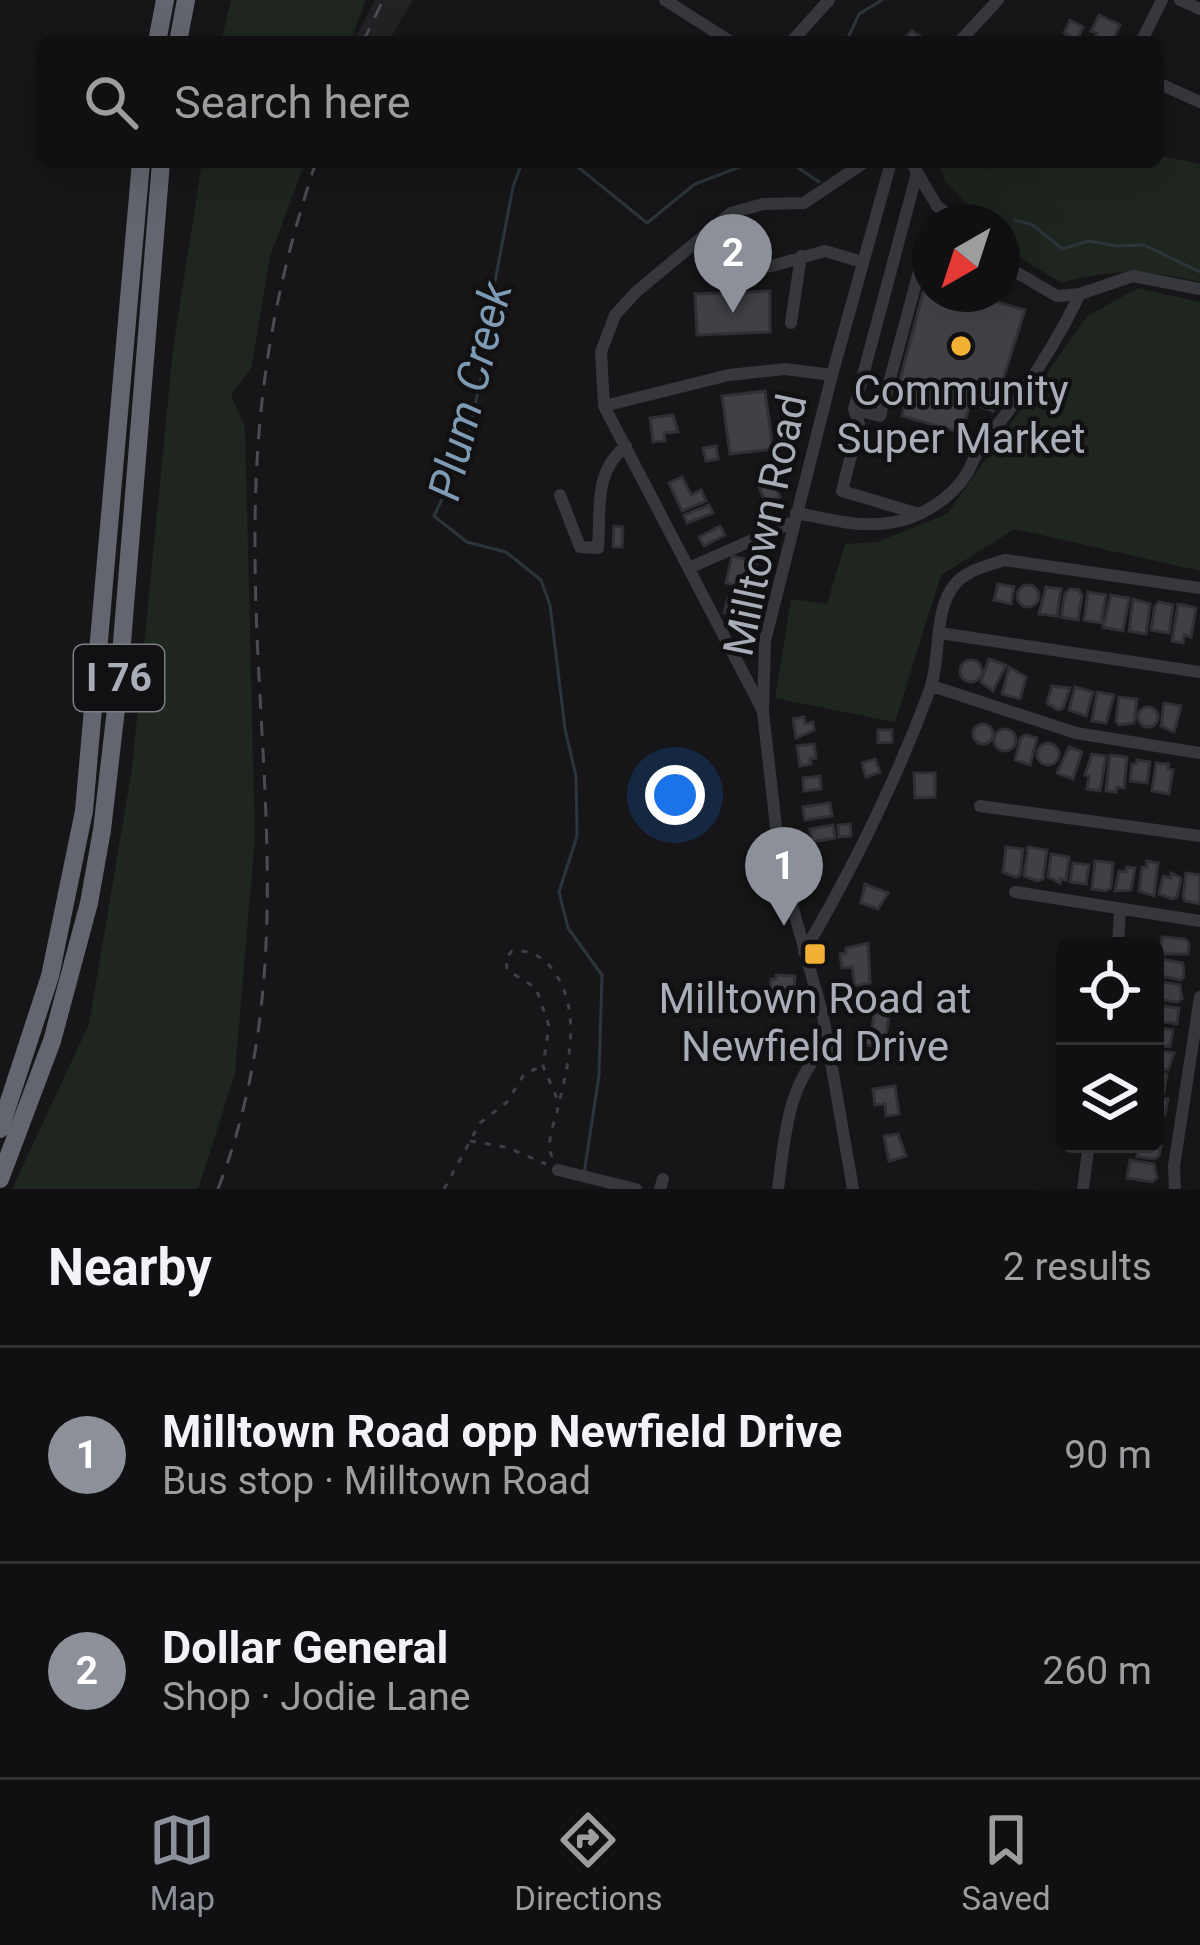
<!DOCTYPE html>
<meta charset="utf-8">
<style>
:root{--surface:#101012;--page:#19191b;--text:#f1f3f6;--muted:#9c9d9f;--line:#303032;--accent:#8c9099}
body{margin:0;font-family:Roboto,sans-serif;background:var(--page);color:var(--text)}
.controls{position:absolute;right:36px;bottom:36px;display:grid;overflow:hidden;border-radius:18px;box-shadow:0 12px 48px #0002}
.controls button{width:108px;height:108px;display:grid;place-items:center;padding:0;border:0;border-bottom:3px solid var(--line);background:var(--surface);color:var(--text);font:60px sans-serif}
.compass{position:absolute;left:912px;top:204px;width:108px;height:108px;border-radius:50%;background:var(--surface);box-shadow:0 12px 48px #0002;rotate:219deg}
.you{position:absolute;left:675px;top:795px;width:42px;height:42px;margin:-30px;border:9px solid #fff;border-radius:50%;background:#1a73e8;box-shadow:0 0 0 18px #1a73e833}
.badge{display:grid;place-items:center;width:78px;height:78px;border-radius:50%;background:var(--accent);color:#fff;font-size:39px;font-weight:700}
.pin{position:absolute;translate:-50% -99px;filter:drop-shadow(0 3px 6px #0008)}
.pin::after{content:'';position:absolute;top:63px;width:42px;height:36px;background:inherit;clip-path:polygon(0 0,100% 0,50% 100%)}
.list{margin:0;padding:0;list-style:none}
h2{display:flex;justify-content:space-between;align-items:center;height:156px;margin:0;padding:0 48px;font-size:51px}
h2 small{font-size:39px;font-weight:400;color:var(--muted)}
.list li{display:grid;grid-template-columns:78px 1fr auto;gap:36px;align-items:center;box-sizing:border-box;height:216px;padding:0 48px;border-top:3px solid var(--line)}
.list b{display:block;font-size:45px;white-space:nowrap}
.list p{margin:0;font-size:39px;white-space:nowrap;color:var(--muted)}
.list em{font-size:39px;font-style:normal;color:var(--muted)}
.icon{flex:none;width:66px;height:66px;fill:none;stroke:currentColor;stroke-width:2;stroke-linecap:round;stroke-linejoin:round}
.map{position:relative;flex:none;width:1200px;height:1189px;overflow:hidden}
.search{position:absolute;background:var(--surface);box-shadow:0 12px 48px #0002;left:36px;right:36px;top:36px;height:132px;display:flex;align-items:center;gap:30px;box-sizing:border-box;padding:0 42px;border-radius:18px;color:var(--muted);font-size:45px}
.sheet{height:588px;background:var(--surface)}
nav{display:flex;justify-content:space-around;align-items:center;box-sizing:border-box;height:168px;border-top:3px solid var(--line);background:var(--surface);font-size:33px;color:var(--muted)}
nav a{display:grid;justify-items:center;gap:6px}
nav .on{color:var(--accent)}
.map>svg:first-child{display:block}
.built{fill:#222225}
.green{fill:#1e261f}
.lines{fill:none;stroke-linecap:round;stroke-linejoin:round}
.stream{stroke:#2c353c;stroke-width:3}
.building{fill:#404145;stroke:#303034;stroke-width:3}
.path{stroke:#3d3f44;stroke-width:3;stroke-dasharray:6 9;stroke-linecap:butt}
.minor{stroke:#37383d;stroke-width:12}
.highway{stroke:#63666e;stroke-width:18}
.rail{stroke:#4a4c52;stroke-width:3;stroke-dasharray:15 12;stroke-linecap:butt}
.poi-dot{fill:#f2b134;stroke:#111113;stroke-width:4.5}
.labels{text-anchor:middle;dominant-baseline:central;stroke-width:9;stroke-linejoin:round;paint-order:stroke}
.shield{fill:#111113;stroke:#7b7e86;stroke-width:3}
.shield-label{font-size:39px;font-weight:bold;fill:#a8adb8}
.poi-label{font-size:42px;fill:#a8adb8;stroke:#111113}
.street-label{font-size:42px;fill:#a8adb8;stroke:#111113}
.water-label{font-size:45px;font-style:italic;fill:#7f9bb3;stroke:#111113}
</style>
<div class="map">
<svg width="1200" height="1189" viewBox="0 0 1200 1189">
<rect width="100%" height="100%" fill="#161618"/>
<path class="built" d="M375 0H413L388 42H353Z"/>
<path class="green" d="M231 0H366L350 42H221Z
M1158 155 1200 164V282C1145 270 1116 268 1061 283L1016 255 1002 240V222H984L945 181 938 162H971L988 169 994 162H1158Z
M202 162H305L270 257 251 369 231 395 245 427 255 838 235 1074 198 1189H12L89 1024 132 769 173 349Z
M1138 288 1200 302V571L1015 529 941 575 895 722 775 698 791 599 827 604 845 544 877 542 947 514 1087 316Z"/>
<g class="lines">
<path class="stream" d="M846 42 859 14 882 0
M522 162 513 187 487 323 482 374 465 451 434 516 467 542 506 552 541 580 550 605 565 729 576 776 577 836 559 892 568 928 602 975 599 1075 584 1174
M563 162 578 167 647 223 695 184 753 162
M790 162 819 182
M1014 220 1033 225 1062 249 1089 241 1116 246 1144 245 1200 272"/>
</g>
<path class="building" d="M1099 15 1120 25 1112 42H1093L1097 33 1091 31Z
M1070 20 1083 27 1077 40 1064 33Z
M912 31 929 42 903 40Z
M930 266V294H970L1025 310 993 411 970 403 962 433 902 416 910 385 899 383Z
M770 291V332L697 335 695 294Z
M765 391 773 449 730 454 722 396Z
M673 415 678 432 664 433 665 441 653 442 650 418Z
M716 446 718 459 706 461 703 448Z
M682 477 691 495 701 490 706 501 682 511 669 483Z
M772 479 780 497 766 503 758 485Z
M709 505 713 513 687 523 684 515Z
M614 526 623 527 622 547H613Z
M720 526 725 535 704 546 699 537Z
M732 556 757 562 754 572 758 573 751 589 726 583Z
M998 584 1014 587 1011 604 994 600Z
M1017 596a11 11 0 1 1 22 0a11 11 0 1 1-22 0Z
M1046 587 1061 589 1057 616 1039 614Z
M1070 589 1079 590 1082 596 1078 620 1061 617 1065 593Z
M1088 592 1106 595 1101 623 1084 620Z
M1111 595 1129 598 1123 631 1103 627Z
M728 598 741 601 738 615 724 612Z
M1133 599 1150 604 1146 634 1129 631Z
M1159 602 1173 605 1169 633 1151 630 1155 606Z
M1178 604 1196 608 1191 637 1184 635 1183 643 1172 641Z
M989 659 1006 665 993 691 981 682Z
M960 671a11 11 0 1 1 22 0a11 11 0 1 1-22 0Z
M1009 667 1026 677 1020 699 1002 694Z
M1052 686 1070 688 1063 708 1058 710 1047 703Z
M1075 687 1093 692 1086 716 1069 710Z
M1097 692 1114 695 1106 723 1092 721Z
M1119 697 1137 699 1134 723 1119 725 1116 721Z
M1164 703 1181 706 1174 732 1161 726Z
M1138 717a10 10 0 1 1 20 0a10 10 0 1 1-20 0Z
M804 717 805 724 813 722 814 730 796 738 793 719Z
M973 734a10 10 0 1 1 20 0a10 10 0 1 1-20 0Z
M994 740a11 11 0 1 1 22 0a11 11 0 1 1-22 0Z
M878 730H892V742L878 743Z
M1026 735 1037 738 1030 765 1015 760 1021 737Z
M1037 754a11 11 0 1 1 22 0a11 11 0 1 1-22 0Z
M814 744 816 758 810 759 811 764 800 766 797 746Z
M1069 747 1082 752 1073 779 1057 773Z
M1092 754 1106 756 1100 791 1087 789 1089 776 1085 775Z
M1110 755 1127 757 1124 788 1117 787 1116 792 1106 791Z
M875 759 880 772 866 777 862 763Z
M1137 760 1150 762 1147 783 1130 781 1132 764H1136Z
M1156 763 1169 764 1168 769 1173 770 1169 794 1152 791Z
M914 773H935V797L915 798Z
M820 776 821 789 804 791 803 778Z
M830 803 832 816 805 820 803 807Z
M850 824 851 836 839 837 838 825Z
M833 825 835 838 812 842 810 829Z
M1006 847 1023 849 1020 875 1016 877 1003 872Z
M1028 847 1047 850 1043 879 1038 881 1024 876Z
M1051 854 1069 857 1066 880 1060 879V883L1048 877Z
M1095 861 1113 863 1111 888 1105 891 1092 889Z
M1147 861 1158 863 1154 896 1139 891 1142 867H1147Z
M1073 863 1089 865 1086 884 1070 882Z
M1127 867 1135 868 1131 890 1115 891 1119 871 1126 872Z
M1171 873 1181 878 1177 897 1172 899 1159 894 1163 876 1171 878Z
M1186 873 1200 875V904L1185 901 1183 896Z
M865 884 888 893 878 909 861 903Z
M1162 937 1185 939 1189 943 1188 954H1160Z
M868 943 870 983 855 986 852 967 842 968 840 954 846 953V948Z
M1161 959 1183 963 1184 976 1181 980 1161 976Z
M776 975 795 976 794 991 770 992 771 979H776Z
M1156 981 1180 985 1182 999 1177 1002 1155 999Z
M1156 1005 1179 1008 1177 1024 1157 1021Z
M874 1013 889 1015 885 1046 857 1045 860 1028 872 1029Z
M1155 1027 1173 1030 1170 1047 1155 1044Z
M1155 1050 1174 1053 1168 1070 1155 1068Z
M1155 1072 1167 1074 1164 1092 1155 1090Z
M895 1086 899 1114 886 1116 885 1104 875 1105 873 1089Z
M1155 1097 1168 1099 1165 1115 1155 1114Z
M898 1134 906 1156 889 1161 884 1136Z
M1155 1142 1161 1146 1159 1156 1155 1159 1137 1157 1139 1144Z
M1130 1160 1154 1164 1157 1178 1152 1182 1127 1178Z"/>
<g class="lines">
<path class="path" d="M470 1141 506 1147 546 1164
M552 1157C546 1143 553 1127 557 1112 567 1069 582 1017 557 976 547 959 532 949 512 951L506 958 507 970 536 988 549 1026 543 1066 559 1103
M444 1189 480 1123 507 1102 525 1073 541 1067"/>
<path class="minor" d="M665 0 731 42
M1180 0 1200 9
M791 42 829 0
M959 42 998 0
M1141 42 1162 0
M1158 83 1200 102
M911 162 937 206 957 222
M917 173 854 409 859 424 842 491 919 514
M1002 264 1057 296 1080 294 1133 276 1200 289
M707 272 772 266 825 251 862 262
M791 323 801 256
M604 406 729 375 785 369 832 375
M854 409 880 416 930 231
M560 495 580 547 598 548C601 510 593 472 626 446
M796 513C825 518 858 528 888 523 917 520 951 499 966 475 973 464 975 452 984 442 1022 396 1054 348 1080 294
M689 568 793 522
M940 633 1200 672
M932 686 1076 733 1200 753
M763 711 604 406 601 352 615 315 636 292 731 213 763 204 804 203 865 162
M980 806 1200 836
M1015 892 1200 921
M1118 946 1120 909
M804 952C853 868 895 783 929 692 942 659 932 612 955 584 967 570 989 565 1005 560L1200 588
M558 1170 636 1189
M660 1189 663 1179
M778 1189C785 1136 787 1082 828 1044
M853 1189 823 1016 780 862 763 712 765 641 832 375 891 162
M1083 1189 1089 1144
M1175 1189 1174 1166 1200 997"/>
<path class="highway" d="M157 42 165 0
M178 42 186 0
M0 1129 50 976 84 811 141 162
M0 1179 52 1041 89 903 102 830 118 692 161 162"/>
<path class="rail" d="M363 42 383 0
M218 1189C300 976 255 766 255 547 254 408 272 294 316 162"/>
</g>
<g class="poi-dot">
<circle cx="961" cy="346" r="12"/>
<rect x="803" y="942" width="24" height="24" rx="6"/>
</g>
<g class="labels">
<rect class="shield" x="74" y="645" width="90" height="66" rx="9"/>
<g class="shield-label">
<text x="119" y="678">I 76</text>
</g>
<g class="poi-label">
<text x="961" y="390">Community<tspan x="961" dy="48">Super Market</tspan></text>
<text x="815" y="998">Milltown Road at<tspan x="815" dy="48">Newfield Drive</tspan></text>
</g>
<g class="street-label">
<text transform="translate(765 525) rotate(-78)">Milltown Road</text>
</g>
<g class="water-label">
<text transform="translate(470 391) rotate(-76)">Plum Creek</text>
</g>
</g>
</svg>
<div class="controls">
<button><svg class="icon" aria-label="locate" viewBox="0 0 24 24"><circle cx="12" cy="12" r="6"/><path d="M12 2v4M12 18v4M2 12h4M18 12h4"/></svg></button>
<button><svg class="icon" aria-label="layers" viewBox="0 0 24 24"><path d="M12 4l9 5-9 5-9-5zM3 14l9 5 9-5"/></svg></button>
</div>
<svg class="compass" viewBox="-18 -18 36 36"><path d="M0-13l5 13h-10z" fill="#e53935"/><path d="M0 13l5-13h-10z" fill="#9c9d9f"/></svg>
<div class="you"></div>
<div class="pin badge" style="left:784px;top:926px">1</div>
<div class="pin badge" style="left:733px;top:313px">2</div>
<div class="search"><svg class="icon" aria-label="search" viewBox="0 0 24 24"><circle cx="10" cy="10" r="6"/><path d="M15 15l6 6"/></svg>Search here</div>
</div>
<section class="sheet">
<h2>Nearby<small>2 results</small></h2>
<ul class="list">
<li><span class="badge">1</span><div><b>Milltown Road opp Newfield Drive</b><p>Bus stop · Milltown Road</p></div><em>90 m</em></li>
<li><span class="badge">2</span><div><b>Dollar General</b><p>Shop · Jodie Lane</p></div><em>260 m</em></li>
</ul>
</section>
<nav>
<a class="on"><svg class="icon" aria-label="map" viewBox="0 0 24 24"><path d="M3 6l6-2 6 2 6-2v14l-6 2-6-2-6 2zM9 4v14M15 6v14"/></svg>Map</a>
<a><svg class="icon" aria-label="directions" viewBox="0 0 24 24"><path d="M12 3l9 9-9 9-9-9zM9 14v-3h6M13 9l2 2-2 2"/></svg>Directions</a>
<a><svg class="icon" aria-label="saved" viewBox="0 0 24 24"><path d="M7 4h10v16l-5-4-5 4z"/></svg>Saved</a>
</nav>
